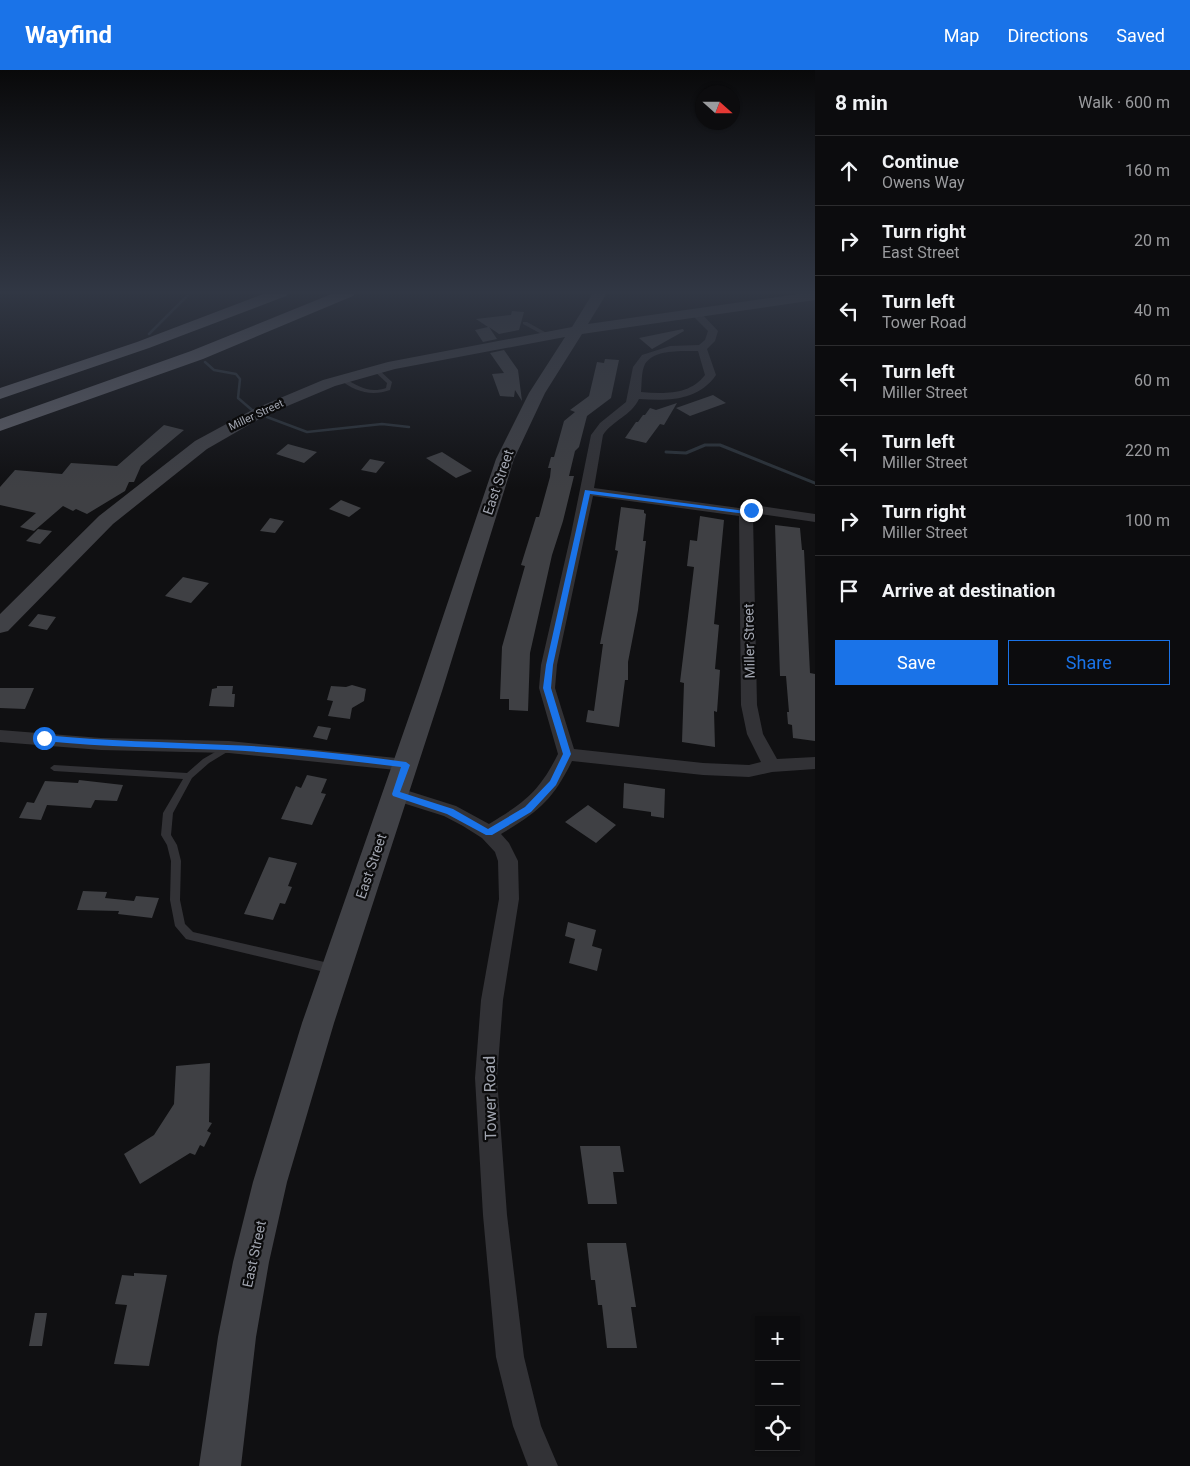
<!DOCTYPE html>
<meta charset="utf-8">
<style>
:root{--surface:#0c0c0e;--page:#151517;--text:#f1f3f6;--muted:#9a9b9e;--line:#2c2c2e;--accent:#1a73e8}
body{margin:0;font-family:Roboto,sans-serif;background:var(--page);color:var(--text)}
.controls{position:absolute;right:15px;bottom:15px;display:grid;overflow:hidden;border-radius:0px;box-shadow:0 1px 4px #0004}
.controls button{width:45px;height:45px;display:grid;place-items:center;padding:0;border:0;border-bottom:1px solid var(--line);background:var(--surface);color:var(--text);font:25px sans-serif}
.compass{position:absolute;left:695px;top:15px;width:45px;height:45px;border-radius:50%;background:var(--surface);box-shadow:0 1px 4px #0004;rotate:111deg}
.stop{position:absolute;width:15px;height:15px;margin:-11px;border:4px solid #1a73e8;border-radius:50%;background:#fff}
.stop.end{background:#1a73e8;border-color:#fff;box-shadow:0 1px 5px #0008}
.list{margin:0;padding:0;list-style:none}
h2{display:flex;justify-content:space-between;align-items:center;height:65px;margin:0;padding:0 20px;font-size:21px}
h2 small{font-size:16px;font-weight:400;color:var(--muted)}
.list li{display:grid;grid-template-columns:32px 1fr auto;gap:15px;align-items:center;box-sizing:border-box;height:70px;padding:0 20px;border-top:1px solid var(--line)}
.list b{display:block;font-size:19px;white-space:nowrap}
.list p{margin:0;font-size:16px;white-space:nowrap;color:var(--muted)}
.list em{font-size:16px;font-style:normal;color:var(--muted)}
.actions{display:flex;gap:10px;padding:15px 20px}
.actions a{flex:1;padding:11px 0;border:1px solid var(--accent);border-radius:0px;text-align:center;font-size:18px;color:var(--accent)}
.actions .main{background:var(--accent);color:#fff}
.icon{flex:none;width:28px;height:28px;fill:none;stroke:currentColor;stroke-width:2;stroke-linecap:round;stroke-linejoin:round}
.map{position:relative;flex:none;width:815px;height:1396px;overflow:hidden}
header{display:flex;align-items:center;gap:30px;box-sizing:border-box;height:70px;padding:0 25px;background:var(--accent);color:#fff}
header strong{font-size:24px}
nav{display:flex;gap:28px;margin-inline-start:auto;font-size:18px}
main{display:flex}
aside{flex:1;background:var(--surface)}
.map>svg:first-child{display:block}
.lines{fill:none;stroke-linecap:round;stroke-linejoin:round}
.stream-far1{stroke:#2b3239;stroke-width:2.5}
.stream{stroke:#2b3239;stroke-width:3}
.building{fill:#3f4044}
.lane{fill:#323236;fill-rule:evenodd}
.street{fill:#323236;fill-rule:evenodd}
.secondary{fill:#404146;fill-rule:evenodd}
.highway{fill:#5e5f67;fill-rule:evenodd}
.route{fill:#1a73e8}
.labels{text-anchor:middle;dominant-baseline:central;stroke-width:4.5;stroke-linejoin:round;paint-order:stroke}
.far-street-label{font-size:11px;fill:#a2a6b1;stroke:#0b0b0c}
.street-label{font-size:14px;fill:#a2a6b1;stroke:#0b0b0c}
.near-street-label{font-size:16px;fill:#a2a6b1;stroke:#0b0b0c}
</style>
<header>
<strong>Wayfind</strong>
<nav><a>Map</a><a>Directions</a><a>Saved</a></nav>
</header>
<main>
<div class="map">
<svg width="815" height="1396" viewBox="0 0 815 1396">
<rect width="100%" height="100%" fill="#101012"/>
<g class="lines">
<path class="stream-far1" d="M149 264 190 223
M205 292 214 300 236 304 240 309 238 328 252 340
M267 347 307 362 382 354 409 357"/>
<path class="stream" d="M666 382 686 383 705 375H720L815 413"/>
</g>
<path class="building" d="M512 241 524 242 519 260 499 264 489 257 497 269 483 272 475 260 488 257 476 249 511 245Z
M683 259 684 261 652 279 639 268Z
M504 280 518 300 522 331 515 320 514 327 500 326 492 304 504 303 490 283Z
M605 289 619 290 611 328 587 346 579 377 575 381 569 406H574L563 451 552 485 530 583 528 641 509 640V629H500L502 577 525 496 521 495 536 447H539L550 407 551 398H548L551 387H554L564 351 575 342 570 340 589 326 597 292 604 293Z
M713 325 726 333 690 346 676 338Z
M677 333 664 355 660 354 646 373 625 368 636 352H638L643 345H645L650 338 656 340Z
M164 355 184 360 141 396 134 412H129L125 421 87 444 76 439 73 441 63 436 34 461 20 457 36 443 0 435V417L15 400 62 404 71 393 117 396Z
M288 374 317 382 304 393 276 384Z
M442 382 472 401 456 408 426 388Z
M370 389 385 392 376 403 361 400Z
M341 430 361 438 349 447 329 439Z
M621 437 644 440V443L646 444 643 471H646L638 540 628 592V610H625L619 657 586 652 588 640 594 641 603 574H600L618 481 615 480Z
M700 446 724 450 714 554 719 555 715 599 720 600 717 642 714 641 715 677 682 672 684 613 680 612 694 497 687 496 690 470 697 471Z
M270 448 284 451 275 463 260 461Z
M775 455 800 458 802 480H804L810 603 815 604V671L793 668 792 655 788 654 787 642H789L786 606H780Z
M38 459 52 461 40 474 26 471Z
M183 507 209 513 191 533 165 526Z
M38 544 56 547 47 560 28 556Z
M352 615 366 619 364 631 352 638 350 649 328 646 333 631 327 630 331 616 346 617Z
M217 616H233L232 624H235L234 637 209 636 212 619 217 618Z
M0 618H34L25 639 0 638Z
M318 656 331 658 327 670 313 667Z
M307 705 327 709 321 723 326 724 312 755 281 749 296 716 301 718Z
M79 710 123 715 117 731 95 730 91 738 47 735 41 750 19 748 27 732 34 733 45 711 78 713Z
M624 713 665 719 664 748 651 746V742L623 738Z
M588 735 616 755 596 773 565 752Z
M269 787 297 793 288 816 292 817 285 834 280 833 273 850 244 844Z
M83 821 107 822 105 828 134 831 136 826 159 828 152 848 118 844 119 841 77 840Z
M568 852 596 860 592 876 602 879 597 901 569 893 575 869 565 866Z
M210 993 209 1052 212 1053 207 1061 211 1063 204 1077 200 1075 195 1085 190 1083 140 1114 124 1084 154 1065 174 1034 176 996Z
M580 1076H620L624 1102H613L617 1134H588Z
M587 1173H626L636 1237H631L637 1278H607L602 1235H598L595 1210H591Z
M134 1203 167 1205 149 1296 114 1294 127 1235 115 1234 122 1205 134 1206Z
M35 1243H47L42 1276H29Z"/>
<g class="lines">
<path class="lane" d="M523 252H527L552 266 547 267 523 254Z
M373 298H377L392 312 390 320C371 327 354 321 339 309L344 308C358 316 369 324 386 318L387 313 373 300Z
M229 674 233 677 232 679 209 693 192 708 173 743 171 765 177 775 181 791 180 830 185 854 193 862 333 894 337 896 338 899 337 902 333 904 190 870 186 869 175 856 170 830 171 791 167 775 161 765 163 743 183 709 54 701 50 698 54 695 187 703 203 689Z"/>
<path class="street" d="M696 241 700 242 718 261 715 271 707 279 716 305C698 331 668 331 639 329 631 346 613 350 603 365L594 418 746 439 760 436 815 444V452L760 444 753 446 757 635 763 664 777 689 815 687V699L772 702 749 707 703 705 572 691C553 730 538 742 501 764L509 773 518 791 519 829 503 930 497 1008 507 1145 524 1287 541 1356 558 1396H528L513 1356 496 1287 483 1145 475 1008 481 930 499 829 498 791 495 782 482 768 463 756 444 746 390 729 387 724 390 719 396 717 456 736 489 754C525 732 539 722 558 684L539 618 541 595 571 464 591 365 600 353 626 332 633 297 642 285 670 276 699 275 705 270 708 261 691 244ZM698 281 705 305C690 325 664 324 641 322 642 313 641 302 645 294 654 279 682 281 698 281ZM593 426 739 446 741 635 747 664 761 692 749 695 703 693 574 679 555 618 557 595Z
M0 660 101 668 229 671 406 689 412 691 415 695 412 699 406 701 229 683 101 680 0 672Z"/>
<path class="secondary" d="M593 223H607L588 254 805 223H815V230L582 264 545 323 514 389 443 618 334 953 287 1112 269 1192 256 1267 241 1396H199L218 1267 233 1192 253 1112 302 953 419 618 496 389 529 323 565 267 395 299 335 316 266 345 207 379 113 454 8 561 0 563V544L99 446 195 371 254 339 323 310 388 292 572 257Z"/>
<path class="highway" d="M266 223H288L286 226 149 278 0 329V318L137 272Z
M334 223H355L353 226 203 289 0 361V349L191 281Z"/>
</g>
<linearGradient id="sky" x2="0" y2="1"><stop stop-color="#09090a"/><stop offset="0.53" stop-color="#313744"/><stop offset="1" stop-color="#313744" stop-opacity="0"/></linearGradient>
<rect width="815" height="419" fill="url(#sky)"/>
<path class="route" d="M585 420 745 441 751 438 754 440 746 444 590 424 553 595 551 618 571 684 556 715 531 742 492 765H486L447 744 393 726 392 724 401 697C343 690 285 683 227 680 166 678 105 677 44 671L40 668 44 665C105 671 166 672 227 675 287 677 347 684 406 692L410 695 400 722 453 739 488 759 525 737 550 711 563 684 543 618 546 595Z"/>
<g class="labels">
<g class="far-street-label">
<text transform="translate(256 345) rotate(-25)">Miller Street</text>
</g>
<g class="street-label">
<text transform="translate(498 412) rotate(-71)">East Street</text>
<text transform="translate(749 571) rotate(-91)">Miller Street</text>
<text transform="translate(371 796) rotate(-71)">East Street</text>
<text transform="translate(254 1184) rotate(-78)">East Street</text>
</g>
<g class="near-street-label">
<text transform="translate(490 1028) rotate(-91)">Tower Road</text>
</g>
</g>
</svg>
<div class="controls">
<button>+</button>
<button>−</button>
<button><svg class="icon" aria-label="locate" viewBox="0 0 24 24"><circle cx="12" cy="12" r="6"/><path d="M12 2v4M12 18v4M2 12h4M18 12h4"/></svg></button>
</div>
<svg class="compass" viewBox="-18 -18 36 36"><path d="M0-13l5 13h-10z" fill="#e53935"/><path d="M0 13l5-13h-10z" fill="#9a9b9e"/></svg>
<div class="stop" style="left:44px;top:668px"></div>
<div class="stop end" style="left:751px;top:440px"></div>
</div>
<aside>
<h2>8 min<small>Walk · 600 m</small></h2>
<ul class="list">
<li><svg class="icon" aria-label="ahead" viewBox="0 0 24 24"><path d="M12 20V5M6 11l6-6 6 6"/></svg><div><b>Continue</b><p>Owens Way</p></div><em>160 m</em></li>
<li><svg class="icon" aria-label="right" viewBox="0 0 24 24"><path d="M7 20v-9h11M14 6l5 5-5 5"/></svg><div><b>Turn right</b><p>East Street</p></div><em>20 m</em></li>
<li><svg class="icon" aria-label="left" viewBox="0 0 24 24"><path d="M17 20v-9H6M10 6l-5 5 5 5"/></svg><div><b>Turn left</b><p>Tower Road</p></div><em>40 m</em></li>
<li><svg class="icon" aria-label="left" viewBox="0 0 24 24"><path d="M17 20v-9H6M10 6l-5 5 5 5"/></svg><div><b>Turn left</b><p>Miller Street</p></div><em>60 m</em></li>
<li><svg class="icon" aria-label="left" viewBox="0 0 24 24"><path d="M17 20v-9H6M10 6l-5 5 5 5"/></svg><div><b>Turn left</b><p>Miller Street</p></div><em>220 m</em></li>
<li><svg class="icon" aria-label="right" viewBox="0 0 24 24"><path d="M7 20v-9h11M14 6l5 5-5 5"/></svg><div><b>Turn right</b><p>Miller Street</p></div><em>100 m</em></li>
<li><svg class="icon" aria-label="arrive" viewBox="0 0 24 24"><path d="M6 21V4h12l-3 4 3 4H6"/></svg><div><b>Arrive at destination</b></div></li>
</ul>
<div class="actions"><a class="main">Save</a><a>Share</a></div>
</aside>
</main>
